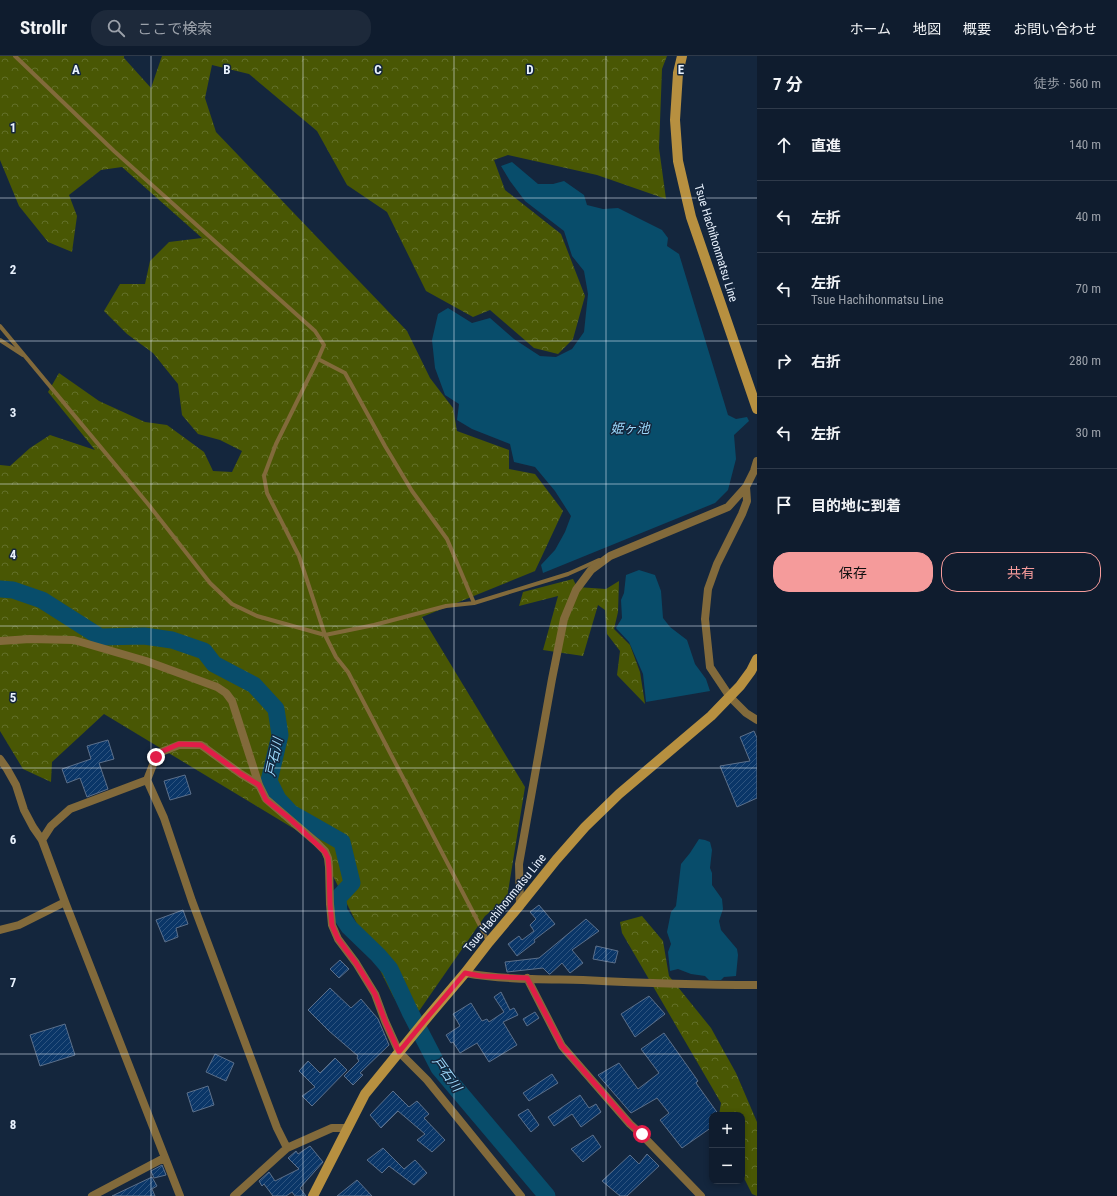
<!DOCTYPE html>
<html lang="ja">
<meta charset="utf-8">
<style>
:root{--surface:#0f1c2e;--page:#1d293a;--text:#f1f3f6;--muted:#9ba1aa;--line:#2f3a4a;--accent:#f59b9b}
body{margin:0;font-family:"Roboto Condensed","Noto Sans JP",sans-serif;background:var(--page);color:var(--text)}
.controls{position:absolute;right:12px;bottom:12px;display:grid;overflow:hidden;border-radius:8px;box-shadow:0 2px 6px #0003}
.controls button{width:36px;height:36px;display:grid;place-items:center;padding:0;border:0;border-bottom:1px solid var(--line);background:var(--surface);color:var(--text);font:20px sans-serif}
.stop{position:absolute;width:12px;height:12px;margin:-9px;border:3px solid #e11d48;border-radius:50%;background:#fff}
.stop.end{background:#e11d48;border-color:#fff;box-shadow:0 1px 4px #0008}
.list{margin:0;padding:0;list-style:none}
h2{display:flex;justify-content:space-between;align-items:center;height:52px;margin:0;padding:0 16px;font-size:17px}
h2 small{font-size:13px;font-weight:400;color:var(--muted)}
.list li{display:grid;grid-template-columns:26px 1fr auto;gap:12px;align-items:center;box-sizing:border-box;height:72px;padding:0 16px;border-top:1px solid var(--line)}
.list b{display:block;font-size:15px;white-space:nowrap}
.list p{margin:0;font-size:13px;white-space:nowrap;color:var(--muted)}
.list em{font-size:13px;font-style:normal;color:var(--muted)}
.actions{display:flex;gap:8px;padding:12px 16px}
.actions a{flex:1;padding:9px 0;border:1px solid var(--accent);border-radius:16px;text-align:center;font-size:14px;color:var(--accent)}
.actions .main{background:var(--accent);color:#111}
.icon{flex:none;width:22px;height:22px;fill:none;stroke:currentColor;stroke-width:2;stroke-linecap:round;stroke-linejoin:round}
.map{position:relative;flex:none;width:757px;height:1140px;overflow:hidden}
header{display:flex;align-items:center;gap:24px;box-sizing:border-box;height:56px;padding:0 20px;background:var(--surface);border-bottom:1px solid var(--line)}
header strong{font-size:19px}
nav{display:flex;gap:22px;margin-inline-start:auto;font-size:14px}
.search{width:280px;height:36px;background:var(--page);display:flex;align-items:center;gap:10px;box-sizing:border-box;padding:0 14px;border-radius:16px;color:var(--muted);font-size:15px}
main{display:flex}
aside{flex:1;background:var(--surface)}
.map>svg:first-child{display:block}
.forest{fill:url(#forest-crowns)}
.water{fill:#084d6b}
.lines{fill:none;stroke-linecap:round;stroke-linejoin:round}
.river{stroke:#084d6b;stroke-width:17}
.building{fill:url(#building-hatch);stroke:#5c708b}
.lane{stroke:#826a3b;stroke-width:4}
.street{stroke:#826a3b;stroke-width:8}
.secondary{stroke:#b79040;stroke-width:10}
.route{stroke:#e11d48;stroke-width:5}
.grid{fill:none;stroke:#e9f2fe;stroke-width:1;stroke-opacity:0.55}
.labels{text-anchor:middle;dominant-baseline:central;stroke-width:3;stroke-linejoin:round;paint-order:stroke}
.street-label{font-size:12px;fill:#e9f2fe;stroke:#14263d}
.water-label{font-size:13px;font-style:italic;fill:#9cd8fa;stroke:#14263d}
.grid-label{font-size:13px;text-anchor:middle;font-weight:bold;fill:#e9f2fe;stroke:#14263d;stroke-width:3;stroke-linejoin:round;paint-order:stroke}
</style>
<header>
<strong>Strollr</strong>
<div class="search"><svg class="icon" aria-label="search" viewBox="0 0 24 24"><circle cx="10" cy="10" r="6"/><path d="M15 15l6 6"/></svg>ここで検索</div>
<nav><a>ホーム</a><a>地図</a><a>概要</a><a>お問い合わせ</a></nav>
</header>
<main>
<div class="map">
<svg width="757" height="1140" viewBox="0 0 757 1140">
<defs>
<pattern id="forest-crowns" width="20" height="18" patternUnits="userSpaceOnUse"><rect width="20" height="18" fill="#495704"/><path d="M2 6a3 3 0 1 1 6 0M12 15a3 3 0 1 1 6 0" fill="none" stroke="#63702a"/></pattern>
<pattern id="building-hatch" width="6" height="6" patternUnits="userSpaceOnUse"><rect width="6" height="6" fill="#0a3668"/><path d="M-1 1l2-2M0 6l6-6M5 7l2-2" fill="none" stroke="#2e547f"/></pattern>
</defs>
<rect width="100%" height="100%" fill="#14263d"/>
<path class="forest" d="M0 0H124V2L151 32 162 0H667L662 13 659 92 666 143 597 119 508 99 494 104 505 134 561 178 585 240 573 283 558 298 534 292 490 254 473 261 426 235 387 156 347 129 317 75 249 18 212 9 205 42 216 76 407 275 430 322 453 352 457 375 509 394V413L535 418 563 455 535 515 422 561 525 731 507 842 485 860 410 968 393 940 316 786 104 658 52 706 51 726 23 713 0 675V409L10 410 30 392 50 379 95 394 48 336 59 317 99 345 145 366 167 369 204 396 213 415 232 416 242 395 220 384 198 378 182 359 178 328 153 297 127 278 104 255 120 228H145L150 205 169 186 202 182 122 111 101 114 69 139 77 160 72 196 48 186 19 150 0 104Z
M573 523 577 531 606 533 619 525 618 556 614 573 630 589 640 616 645 648 617 619 620 595 607 578 605 554 598 549 583 600 543 594 558 540 519 550 523 536Z
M642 860 663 885 669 920 711 972 736 1017 757 1066V1140L752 1138 742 1118V1059H719L721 1047 622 877 620 866Z"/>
<path class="water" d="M512 106 538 128H553L564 125 584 139 587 149 603 153 618 152 662 174 668 182 667 190 679 198 728 359 736 363 747 361 749 365 734 379 736 403 728 434 715 447 543 517 541 509 555 494 565 476 571 460 555 435 535 411 514 406 510 388 472 373 457 364 459 348 445 339 435 312 432 284 438 258 448 252 472 267 490 262 514 283 540 300 556 301 572 293 584 276 588 238 584 215 572 200 564 175 525 145 510 125 501 110Z
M639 514 655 519 661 535 663 562 670 571 687 584 695 608 706 623 710 635 646 646 643 618 629 586 616 572 622 562 621 544 624 537 626 519Z
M699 783 705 784 710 786 712 794 710 812 712 817V829L722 843 723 853 719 865 721 874 737 893 738 899 736 920 724 921 721 924H709L705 920 691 918 678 913 670 915 668 896 671 888 667 876 671 856 676 850 681 808 690 797Z"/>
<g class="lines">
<path class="river" d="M0 533 13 534 42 544 100 581 144 580 172 584 204 595 214 608 254 629 276 653 280 679 269 725 278 743 291 757 342 786 352 827 338 842 339 856 349 871 378 899 390 913 410 956 439 1012 547 1140"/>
</g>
<path class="building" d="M754 675 757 682V742L737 751 720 710 750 705 740 681Z
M108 684 114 703 99 707 108 733 87 741 80 722 67 727 62 713 91 703 87 690Z
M185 719 191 738 170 744 164 725Z
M539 849 555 868 534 884 535 886 517 900 508 888 519 880 522 884 534 875 530 869 536 863 530 856Z
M183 854 188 868 176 872 178 881 165 886 156 864Z
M586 863 599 875 572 894 583 907 570 917 562 907 550 918H549L543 912 507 916 505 906 539 902Z
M596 890 618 895 615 907 593 903Z
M340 904 349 913 339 922 330 913Z
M330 932 351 952 361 943 378 963 389 989 360 1017 363 1019 353 1029 344 1020 359 1005 357 1002 358 1000 329 975 308 954Z
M501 936 510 954 514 952 518 959 503 966 517 989 489 1006 477 987 460 997 453 986 451 987 446 979 460 970 453 958 471 947 482 965 487 963 489 966 504 956 494 941Z
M649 940 665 958 635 981 621 958Z
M535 956 539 962 527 970 523 963Z
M65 968 75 999 40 1010 30 979Z
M664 977 698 1025 696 1027 719 1059H712V1071L682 1092 660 1064 669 1057 657 1042 631 1057 598 1019 619 1007 638 1033 659 1017 641 993Z
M215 998 234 1007 226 1025 206 1016Z
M335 1002 347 1014 312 1050 302 1040 315 1031 299 1015 308 1005 320 1017Z
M552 1018 558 1027 529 1045 523 1037Z
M208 1030 214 1049 193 1056 187 1037Z
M393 1035 409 1051 417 1045 429 1058 424 1062 445 1084 432 1096 417 1084 425 1078 398 1055 381 1072 370 1059Z
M580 1039 589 1052 596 1048 601 1056 581 1071 572 1058 554 1070 548 1061Z
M528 1053 539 1069 531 1076 518 1059Z
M593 1079 601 1091 583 1106 571 1093Z
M310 1090 323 1106 300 1132 306 1140H295L292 1136 286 1140H273L264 1128 262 1130 259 1125 269 1116 275 1125 299 1113 288 1102 296 1095 298 1098Z
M383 1092 404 1113 415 1104 427 1117 414 1129 389 1110 382 1117 367 1104Z
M647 1098 659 1110 627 1140H620L602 1125 630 1099 639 1108Z
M162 1109 166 1119 154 1122 151 1115Z
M152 1121 157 1130 152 1133 155 1140H112Z
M357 1124 372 1140H337Z"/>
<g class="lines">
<path class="lane" d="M15 0 114 95 315 275 324 289 318 303 276 388 264 420 267 437 299 500 325 579 336 601 348 616 488 885
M0 270 148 448 210 527 232 548 257 560 325 579 374 569 446 550 474 547 568 518 599 504
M0 284 23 299
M318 303 345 317 385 390 412 435 447 483 474 547"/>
<path class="street" d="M746 431 747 445 742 458 717 508 708 533 705 563 710 611 730 641 746 657 757 664
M0 585 30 583 74 584 146 605 217 631 226 637 232 645 259 729 266 743 316 786 325 795 328 802 329 811 330 848 332 869 338 883 356 907 375 938 385 965 399 996 427 1024 521 1140
M0 703 7 713 16 729 24 754 33 771 42 784 65 846 180 1140
M259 729 241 718 201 689H179L161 696 156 701 147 724 164 762 192 845 277 1072 287 1092
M42 784 51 770 70 753 147 724
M520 849 519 808 552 623 564 563 576 534 591 514 610 500 728 451 746 431 754 415 757 405
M0 874 19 869 65 846
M465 917C504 924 544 923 583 924 641 927 699 929 757 929
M527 922 562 990 630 1068 641 1078 701 1140
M92 1140 164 1102
M234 1140 287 1092 332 1072H348"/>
<path class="secondary" d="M682 0 678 17 675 64 678 105 691 161 757 353
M313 1140 365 1038 426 963 465 917 489 886 520 849 556 804 585 771 619 738 711 660 740 630 751 615 757 603"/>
</g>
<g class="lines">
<path class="route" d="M156 701 161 696 179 688 201 689 241 718 259 729 266 744 289 762 325 796 328 802 329 812 330 848 332 869 338 883 356 907 375 938 385 965 399 996 426 963 465 917 481 920 527 922 562 990 630 1068 642 1078"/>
</g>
<path class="grid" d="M151 0V1140M303 0V1140M454 0V1140M606 0V1140M0 142H757M0 285H757M0 428H757M0 570H757M0 712H757M0 855H757M0 998H757"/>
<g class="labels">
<g class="street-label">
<text transform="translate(716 187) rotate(73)">Tsue Hachihonmatsu Line</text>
<text transform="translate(505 847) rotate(-51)">Tsue Hachihonmatsu Line</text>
</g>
<g class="water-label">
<text x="630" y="372">姫ヶ池</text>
<text transform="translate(274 701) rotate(-78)">戸石川</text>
<text transform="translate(447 1018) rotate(54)">戸石川</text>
</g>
</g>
<g class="grid-label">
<text x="76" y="18">A</text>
<text x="227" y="18">B</text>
<text x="378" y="18">C</text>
<text x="530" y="18">D</text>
<text x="681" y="18">E</text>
<text x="13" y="76">1</text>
<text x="13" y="218">2</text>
<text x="13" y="361">3</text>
<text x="13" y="503">4</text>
<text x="13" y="646">5</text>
<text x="13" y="788">6</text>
<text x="13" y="931">7</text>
<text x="13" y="1073">8</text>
</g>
</svg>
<div class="controls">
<button>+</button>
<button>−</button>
</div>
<div class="stop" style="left:642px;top:1078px"></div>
<div class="stop end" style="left:156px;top:701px"></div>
</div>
<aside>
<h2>7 分<small>徒歩 · 560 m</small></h2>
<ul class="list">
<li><svg class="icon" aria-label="ahead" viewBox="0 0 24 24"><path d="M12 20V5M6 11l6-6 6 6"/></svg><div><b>直進</b></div><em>140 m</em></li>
<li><svg class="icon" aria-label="left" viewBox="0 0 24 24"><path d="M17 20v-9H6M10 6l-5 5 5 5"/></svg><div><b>左折</b></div><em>40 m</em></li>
<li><svg class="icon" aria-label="left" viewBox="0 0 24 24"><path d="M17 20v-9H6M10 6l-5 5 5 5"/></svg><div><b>左折</b><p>Tsue Hachihonmatsu Line</p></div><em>70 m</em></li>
<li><svg class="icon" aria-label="right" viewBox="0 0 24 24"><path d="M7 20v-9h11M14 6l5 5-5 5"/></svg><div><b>右折</b></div><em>280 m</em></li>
<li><svg class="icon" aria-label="left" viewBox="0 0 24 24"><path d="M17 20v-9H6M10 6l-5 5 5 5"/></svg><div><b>左折</b></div><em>30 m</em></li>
<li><svg class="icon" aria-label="arrive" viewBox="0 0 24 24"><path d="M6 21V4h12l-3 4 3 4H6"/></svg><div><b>目的地に到着</b></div></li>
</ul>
<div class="actions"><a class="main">保存</a><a>共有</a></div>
</aside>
</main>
